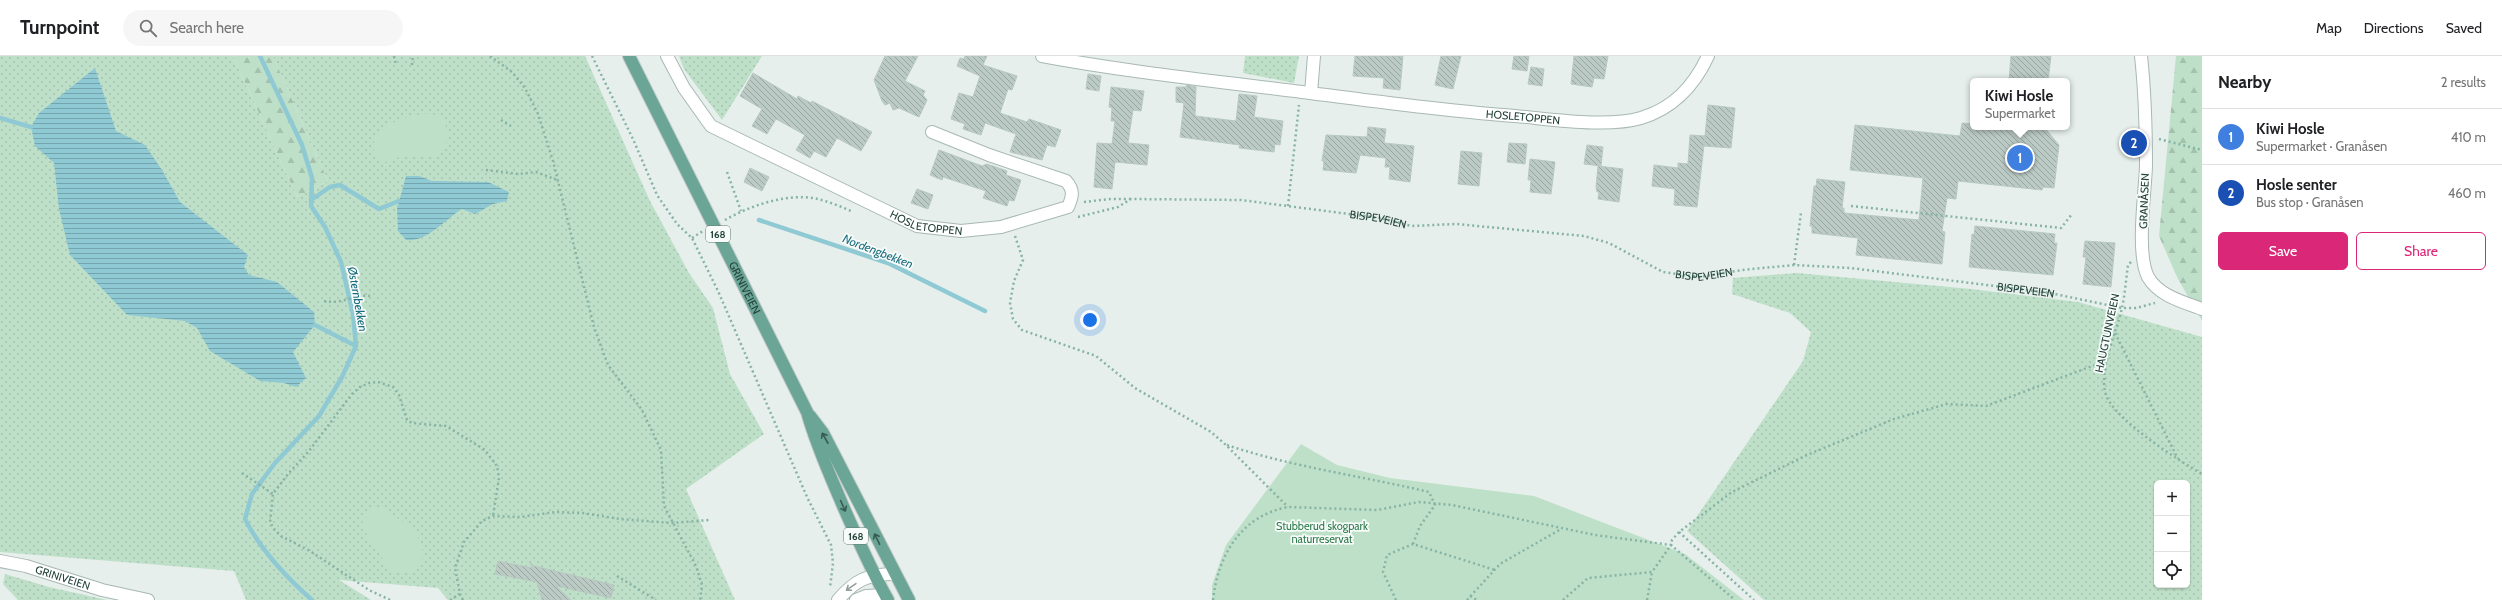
<!DOCTYPE html>
<meta charset="utf-8">
<style>
:root{--surface:#fff;--page:#f6f6f6;--text:#202124;--muted:#757577;--line:#e0e0e0;--accent:#db2777}
body{margin:0;font-family:Cabin,sans-serif;background:var(--page);color:var(--text)}
.controls{position:absolute;right:12px;bottom:12px;display:grid;overflow:hidden;border-radius:6px;box-shadow:0 1px 3px #0004}
.controls button{width:36px;height:36px;display:grid;place-items:center;padding:0;border:0;border-bottom:1px solid var(--line);background:var(--surface);color:var(--text);font:20px sans-serif}
.you{position:absolute;left:1090px;top:264px;width:14px;height:14px;margin:-10px;border:3px solid #fff;border-radius:50%;background:#1a73e8;box-shadow:0 0 0 6px #1a73e833}
.badge{display:grid;place-items:center;width:26px;height:26px;border-radius:50%;background:var(--accent);color:#fff;font-size:13px;font-weight:700}
.pin{position:absolute;translate:-50% -50%;border:2px solid #fff;box-shadow:0 1px 4px #0006}
.popup{position:absolute;left:1970px;top:22px;width:100px;height:52px;box-sizing:border-box;display:grid;place-content:center;border-radius:6px;background:var(--surface);filter:drop-shadow(0 1px 3px #0005);font-size:13px;white-space:nowrap;color:var(--muted)}
.popup b{font-size:15px;color:var(--text)}
.popup::after{content:'';position:absolute;left:50%;top:100%;margin-left:-8px;border:8px solid transparent;border-top-color:var(--surface)}
.list{margin:0;padding:0;list-style:none}
h2{display:flex;justify-content:space-between;align-items:center;height:52px;margin:0;padding:0 16px;font-size:17px}
h2 small{font-size:13px;font-weight:400;color:var(--muted)}
.list li{display:grid;grid-template-columns:26px 1fr auto;gap:12px;align-items:center;box-sizing:border-box;height:56px;padding:0 16px;border-top:1px solid var(--line)}
.list b{display:block;font-size:15px;white-space:nowrap}
.list p{margin:0;font-size:13px;white-space:nowrap;color:var(--muted)}
.list em{font-size:13px;font-style:normal;color:var(--muted)}
.actions{display:flex;gap:8px;padding:12px 16px}
.actions a{flex:1;padding:9px 0;border:1px solid var(--accent);border-radius:6px;text-align:center;font-size:14px;color:var(--accent)}
.actions .main{background:var(--accent);color:#fff}
.icon{flex:none;width:22px;height:22px;fill:none;stroke:currentColor;stroke-width:2;stroke-linecap:round;stroke-linejoin:round}
.map{position:relative;flex:none;width:2202px;height:544px;overflow:hidden}
header{display:flex;align-items:center;gap:24px;box-sizing:border-box;height:56px;padding:0 20px;background:var(--surface);border-bottom:1px solid var(--line)}
header strong{font-size:19px}
nav{display:flex;gap:22px;margin-inline-start:auto;font-size:14px}
.search{width:280px;height:36px;background:var(--page);display:flex;align-items:center;gap:10px;box-sizing:border-box;padding:0 14px;border-radius:22px;color:var(--muted);font-size:15px}
main{display:flex}
aside{flex:1;background:var(--surface)}
.map>svg:first-child{display:block}
.grass{fill:url(#grass-dots);fill-rule:evenodd}
.forest{fill:url(#forest-firs)}
.park{fill:#bfe0c8}
.water{fill:url(#water-rules)}
.lines{fill:none;stroke-linecap:round;stroke-linejoin:round}
.stream{stroke:#8ec9d4;stroke-width:4.5}
.building{fill:url(#building-back-hatch);stroke:#b8c9c2}
.minor-casing{stroke:#a8b8b2;stroke-width:14}
.tertiary-casing{stroke:#a8b8b2;stroke-width:14}
.primary-casing{stroke:#c2cac8;stroke-width:14}
.path{stroke:#86b3a5;stroke-width:2.5;stroke-dasharray:2 3;stroke-linecap:butt}
.minor{stroke:#fff;stroke-width:12}
.tertiary{stroke:#fff;stroke-width:12}
.primary{stroke:#6aa596;stroke-width:12}
.oneway{stroke:#365b51}
.oneway2{stroke:#92a09c}
.labels{text-anchor:middle;dominant-baseline:central;stroke-width:3.5;stroke-linejoin:round;paint-order:stroke}
.shield{fill:#f7fbf9;stroke:#637a73;stroke-width:1}
.shield-label{font-size:10px;font-weight:bold;fill:#24423a}
.street-label{font-size:11px;fill:#24423a;stroke:#f7fbf9}
.park-label{font-size:11px;fill:#2d7a4b;stroke:#f7fbf9}
.water-label{font-size:12px;font-style:italic;fill:#1c6f80;stroke:#f7fbf9}
</style>
<header>
<strong>Turnpoint</strong>
<div class="search"><svg class="icon" aria-label="search" viewBox="0 0 24 24"><circle cx="10" cy="10" r="6"/><path d="M15 15l6 6"/></svg>Search here</div>
<nav><a>Map</a><a>Directions</a><a>Saved</a></nav>
</header>
<main>
<div class="map">
<svg width="2202" height="544" viewBox="0 0 2202 544">
<defs>
<pattern id="grass-dots" width="8" height="8" patternUnits="userSpaceOnUse"><rect width="8" height="8" fill="#bfe0c8"/><path d="M2 2h.1M6 6h.1" fill="none" stroke="#a4c1ad" stroke-width="1.8" stroke-linecap="round"/></pattern>
<pattern id="forest-firs" width="22" height="20" patternUnits="userSpaceOnUse"><rect width="22" height="20" fill="#bfe0c8"/><path d="M5 1l3.5 6h-7zM16 11l3.5 6h-7z" fill="#a4c1ad"/></pattern>
<pattern id="water-rules" width="6" height="5" patternUnits="userSpaceOnUse"><rect width="6" height="5" fill="#8ec9d4"/><path d="M0 2.5h6" fill="none" stroke="#74a5ad"/></pattern>
<pattern id="building-back-hatch" width="6" height="6" patternUnits="userSpaceOnUse"><rect width="6" height="6" fill="#bbcac4"/><path d="M-1 5l2 2M0 0l6 6M5-1l2 2" fill="none" stroke="#98a6a0"/></pattern>
</defs>
<rect width="100%" height="100%" fill="#e6efeb"/>
<path class="grass" d="M0 0H233L297 141 328 125 273 0H585L650 145 689 217 713 252 730 318 764 378 686 433 735 544H448L438 532 339 524 371 544H246L234 515 0 496Z
M679 0H762L722 64 684 13Z
M1245 0H1299L1294 27 1243 17Z
M1797 217 1971 233 2078 246 2202 281V544H1764L1687 475 1803 305 1811 276 1790 257 1732 238 1733 222ZM2157 427H2187V529H2157Z
M5 518 49 531 107 544H18L3 528Z"/>
<path class="forest" d="M233 0H273L328 125 297 141Z
M2176 0H2202V265L2178 223 2159 180Z"/>
<path class="park" d="M430 57 443 63C450 76 450 101 428 100 422 100 417 98 410 99 402 100 394 103 386 106L377 101 372 90C384 64 404 61 430 57Z
M1301 388 1337 409 1390 422 1534 440 1685 498 1744 544H1212V529L1226 489Z
M385 452C406 471 427 475 422 509L409 517 391 516 367 479 362 466 372 453Z"/>
<path class="water" d="M95 12 116 75 145 89 162 114 180 146 248 199 244 211 249 219 277 226 314 256 315 269 293 296 306 322 296 331 284 327 260 325 210 295 197 272 185 265 127 259 70 199 59 153 54 107 35 90 31 71 39 57Z
M406 120H419L432 125 488 126 509 136 507 145 493 148 475 158 462 153C444 164 428 186 406 184L398 175 397 153Z"/>
<g class="lines">
<path class="stream" d="M260 0 302 89 312 122 311 150 325 171 341 206 353 258 356 290 342 321 319 360 275 407 252 438 245 463C261 495 286 521 312 544
M0 62 31 71
M311 144 330 131 340 129 379 153 399 145
M759 164 888 207 985 255
M315 269 356 290"/>
</g>
<path class="building" d="M885 0H918L905 25 925 35 923 39 927 44 919 61 899 52 893 54 890 47 885 49 882 45 874 24Z
M965 0H987L983 9 1017 20 1012 34 1008 33 1000 57 1027 66 1029 63 1061 74 1055 91 1047 89 1042 104 1010 96 1016 78 985 67 981 79 963 73 965 68 951 63 959 37 973 41 980 20 957 10 960 2 964 3Z
M1355 0H1403L1400 34 1383 32 1384 22 1353 20Z
M1441 0H1461L1453 33 1435 29Z
M1514 0H1529L1527 15 1512 13Z
M1574 0H1608L1604 23 1594 22 1592 31 1571 28Z
M2011 0H2051L2048 25H2009Z
M1531 11 1544 13 1542 30 1528 28Z
M753 17 797 43 798 40 811 47 812 45 872 76 861 95 837 82 826 101 814 95 810 102 796 94 805 79 776 63 767 78 752 70 762 53 740 40Z
M1088 18 1101 20 1099 35 1086 33Z
M1187 29 1196 31 1195 60 1236 65 1239 38 1257 40 1254 61 1283 65 1280 89 1275 88 1274 96 1239 92 1240 89 1180 81 1184 47 1176 46V31H1186Z
M1111 31 1144 35 1141 55 1133 54 1128 87 1149 89 1147 109 1115 106 1112 133 1094 131 1097 87 1112 88 1115 65H1111L1112 52 1109 51Z
M1708 49 1735 52 1731 92 1704 90Z
M1962 67 1973 68V71H2044L2059 89 2054 132 2043 131 2042 134 1958 125 1956 143 1947 142 1942 175 1945 176 1942 208 1856 199 1858 182 1812 177V170H1810L1814 130H1816L1817 123 1845 126 1842 152H1844V157L1919 164 1923 122 1850 114 1855 69 1960 80Z
M1368 71 1386 73 1384 87 1414 90 1410 126 1389 123 1390 111H1385L1386 102 1360 99 1356 117 1323 114 1324 105H1322L1326 79 1367 81Z
M1690 79 1705 80 1697 151 1674 149 1675 133 1652 130 1654 109 1678 112V107L1688 108Z
M1509 87 1527 88 1525 108 1507 106Z
M1587 89 1603 91 1601 110 1584 108Z
M939 94 982 110 987 108 1007 115 1006 119 1021 124 1014 145 1009 144 1007 150 983 142 986 135 943 121 942 124 930 119Z
M1461 95 1482 97 1479 130 1458 128Z
M1530 103 1555 106 1551 138 1530 136 1531 124H1528Z
M1598 110 1623 113 1619 146 1598 143 1599 136H1597L1596 131Z
M750 112 769 121 762 135 744 126Z
M917 133 933 139 928 153 911 147Z
M1975 170 2055 178 2054 187H2057L2053 219 1969 211 1972 178 1974 179Z
M2085 185 2115 187 2111 231 2083 228 2086 201H2083Z
M498 505 532 512 530 506 534 510 614 529 611 542 556 530 571 544H542L537 526 495 518Z"/>
<g class="lines">
<g class="minor-casing">
<g id="minor">
<path id="s2" d="M667 0 684 32 711 70 917 170 961 175 1001 171 1068 151C1073 140 1074 134 1066 125L989 99 932 76"/>
<path id="s3" d="M1042 0C1128 16 1215 25 1302 36 1373 45 1444 55 1515 60 1551 63 1607 72 1641 62 1674 52 1694 30 1708 0"/>
<path d="M1311 37 1314 0"/>
<path id="s4" d="M0 505 26 510 102 534 148 544"/>
<path d="M838 544C855 524 868 518 894 518"/>
<path d="M856 544 866 540 885 539"/>
</g>
</g>
<g class="tertiary-casing">
<path id="tertiary" d="M2141 0C2145 36 2146 73 2146 110 2145 138 2136 197 2148 221 2159 240 2183 246 2202 253"/>
</g>
<g class="primary-casing">
<g id="primary">
<path id="s5" d="M629 0 807 356C816 389 830 419 843 450 857 482 871 514 888 544"/>
<path d="M810 360 823 377 909 544"/>
</g>
</g>
<g class="path">
<path d="M394 0 396 9"/>
<path d="M490 0 512 16 525 32 538 58 553 105 594 271 608 309 642 354 661 394 664 450 696 510 702 529 700 544"/>
<path d="M592 0 633 83 657 139 677 168 692 182 718 235 807 441 831 489 833 507 830 532"/>
<path d="M412 9 413 0"/>
<path d="M501 64 511 70"/>
<path d="M2159 83 2202 94"/>
<path d="M486 114 518 118 536 116 557 124"/>
<path d="M727 116 741 155"/>
<path d="M1084 146 1110 143H1131"/>
<path d="M1288 150 1299 49"/>
<path d="M1851 150 2061 172 2072 158"/>
<path id="s1" d="M1078 161 1118 151 1131 143 1241 144 1380 162 1411 170 1456 168 1584 180 1609 187 1663 216 1683 219 1700 221 1742 214 1794 209 1851 212 2050 237 2122 252H2136L2155 247"/>
<path d="M725 164C749 150 789 136 818 143 830 146 842 151 853 156"/>
<path d="M1015 180 1023 204 1014 225 1010 247 1013 263 1022 274 1096 300 1135 332 1211 376 1226 389 1288 451"/>
<path d="M692 182 703 175"/>
<path d="M2131 206 2128 209C2126 223 2125 238 2122 252 2117 275 2098 315 2106 339 2115 364 2178 404 2202 418"/>
<path d="M1794 209 1801 157"/>
<path d="M324 245C342 249 353 238 370 240"/>
<path d="M2115 277 2178 403"/>
<path d="M1227 389C1292 411 1362 420 1429 436L1435 449 1420 470 1413 488 1495 514"/>
<path d="M242 417 273 438"/>
<path d="M1679 476 1754 544"/>
<path d="M617 520 656 544"/>
<path d="M1470 540 1477 544"/>
<path d="M390 544 369 534 310 495 281 480 274 473 270 466 273 438 288 418 309 395 352 338 360 331 369 327 378 326 393 331 399 339 407 364 412 367 446 370 485 394 497 410 499 422 493 460"/>
<path d="M450 544 460 538"/>
<path d="M463 544 460 538 455 512 464 486 482 465 493 460 521 461 555 456 583 457 620 463 671 467 709 464"/>
<path d="M1213 544C1218 499 1241 460 1288 451L1377 454 1419 446 1452 449 1595 479 1671 489 1672 484 1679 476 1732 436 1807 399 1894 363 1947 348 1986 350 2108 304"/>
<path d="M1396 544 1383 516 1387 499 1413 488"/>
<path d="M1467 544 1500 508 1561 473"/>
<path d="M1563 544 1588 522 1652 516 1671 489 1735 544"/>
<path d="M1647 544 1652 516"/>
</g>
<use href="#minor" class="minor"/>
<use href="#tertiary" class="tertiary"/>
<use href="#primary" class="primary"/>
</g>
<defs><path id="oneway-shaft" d="M-6 0H5M1.5-3L5.5 0L1.5 3" fill="none" stroke-width="1.6" stroke-linecap="round" stroke-linejoin="round"/></defs>
<g class="oneway">
<use href="#oneway-shaft" transform="translate(825 382) rotate(-119)"/>
<use href="#oneway-shaft" transform="translate(843 450) rotate(66)"/>
<use href="#oneway-shaft" transform="translate(877 483) rotate(-116)"/>
</g>
<use class="oneway2" href="#oneway-shaft" transform="translate(851 531) rotate(145)"/>
<g class="labels">
<g class="shield">
<rect x="706" y="170" width="24" height="16" rx="3"/>
<rect x="844" y="472" width="24" height="16" rx="3"/>
</g>
<g class="shield-label">
<text x="718" y="178">168</text>
<text x="856" y="480">168</text>
</g>
<g class="street-label">
<text stroke="none"><textPath href="#s3" startOffset="485">HOSLETOPPEN</textPath></text>
<text transform="translate(2144 145) rotate(-88)">GRANÅSEN</text>
<text stroke="none"><textPath href="#s1" startOffset="305">BISPEVEIEN</textPath></text>
<text stroke="none"><textPath href="#s2" startOffset="320">HOSLETOPPEN</textPath></text>
<text stroke="none"><textPath href="#s1" startOffset="641">BISPEVEIEN</textPath></text>
<text stroke="none"><textPath href="#s5" startOffset="259">GRINIVEIEN</textPath></text>
<text stroke="none"><textPath href="#s1" startOffset="965">BISPEVEIEN</textPath></text>
<text transform="translate(2107 277) rotate(-78)">HAUGTUNVEIEN</text>
<text stroke="none"><textPath href="#s4" startOffset="65">GRINIVEIEN</textPath></text>
</g>
<g class="park-label">
<text x="1322" y="470">Stubberud skogpark<tspan x="1322" dy="13">naturreservat</tspan></text>
</g>
<g class="water-label">
<text transform="translate(878 195) rotate(21)">Nordengbekken</text>
<text transform="translate(358 243) rotate(80)">Østernbekken</text>
</g>
</g>
</svg>
<div class="controls">
<button>+</button>
<button>−</button>
<button><svg class="icon" aria-label="locate" viewBox="0 0 24 24"><circle cx="12" cy="12" r="6"/><path d="M12 2v4M12 18v4M2 12h4M18 12h4"/></svg></button>
</div>
<div class="you"></div>
<div class="pin badge" style="left:2020px;top:102px;background:#3f7fe0">1</div>
<div class="popup"><b>Kiwi Hosle</b>Supermarket</div>
<div class="pin badge" style="left:2134px;top:87px;background:#1a4fb4">2</div>
</div>
<aside>
<h2>Nearby<small>2 results</small></h2>
<ul class="list">
<li><span class="badge" style="background:#3f7fe0">1</span><div><b>Kiwi Hosle</b><p>Supermarket · Granåsen</p></div><em>410 m</em></li>
<li><span class="badge" style="background:#1a4fb4">2</span><div><b>Hosle senter</b><p>Bus stop · Granåsen</p></div><em>460 m</em></li>
</ul>
<div class="actions"><a class="main">Save</a><a>Share</a></div>
</aside>
</main>
